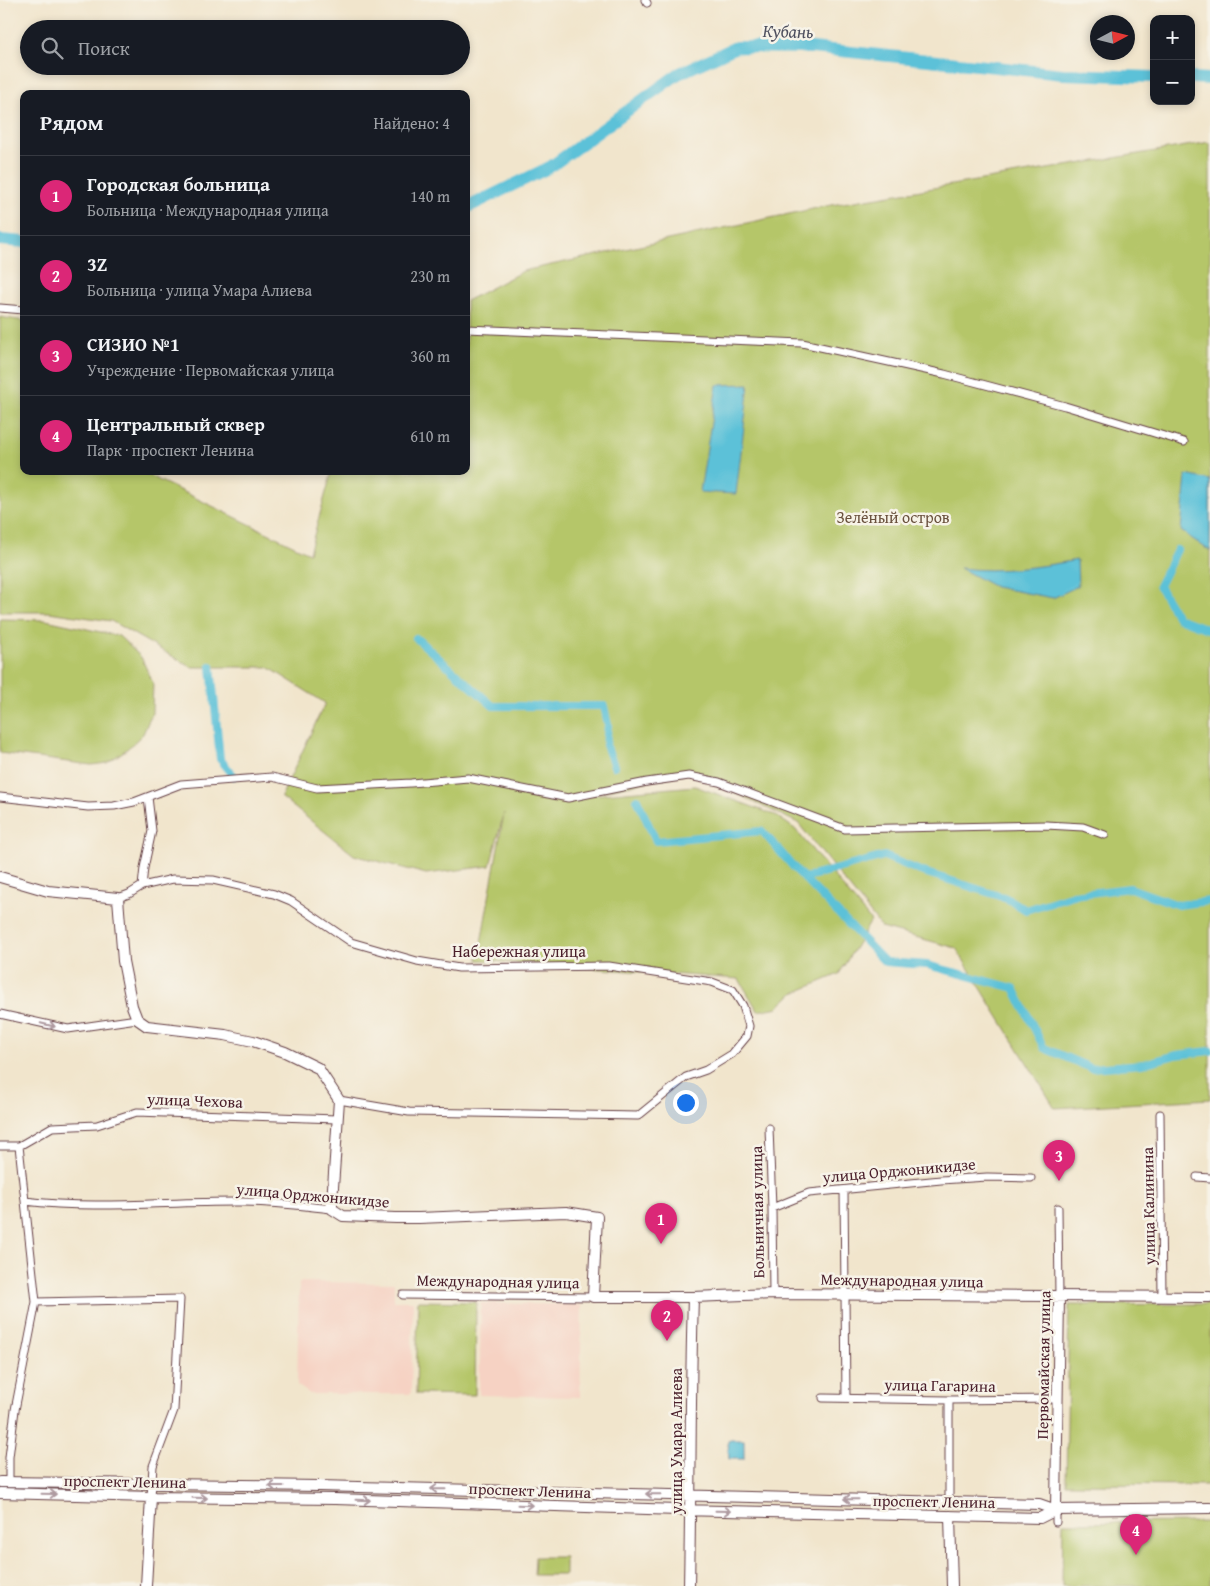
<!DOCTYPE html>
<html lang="ru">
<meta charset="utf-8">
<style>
:root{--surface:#171b24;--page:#20242c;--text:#f1f3f6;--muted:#9ea1a6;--line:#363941;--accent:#db2777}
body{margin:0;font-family:"Gentium Book Plus",serif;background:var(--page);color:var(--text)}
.controls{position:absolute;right:15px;top:15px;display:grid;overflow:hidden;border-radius:10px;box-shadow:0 2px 8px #0003}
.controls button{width:45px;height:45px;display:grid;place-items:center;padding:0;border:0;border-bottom:1px solid var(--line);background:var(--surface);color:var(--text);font:25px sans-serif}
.compass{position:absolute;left:1090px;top:15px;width:45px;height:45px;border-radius:50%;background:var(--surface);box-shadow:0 2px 8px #0003;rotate:83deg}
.you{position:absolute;left:685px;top:1102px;width:18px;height:18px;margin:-12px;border:4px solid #fff;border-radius:50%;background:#1a73e8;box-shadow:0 0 0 8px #1a73e833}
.badge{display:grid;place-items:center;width:32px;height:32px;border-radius:50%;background:var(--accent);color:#fff;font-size:16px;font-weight:700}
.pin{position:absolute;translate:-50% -41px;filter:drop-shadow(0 1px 2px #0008)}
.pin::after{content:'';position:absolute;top:26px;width:18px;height:15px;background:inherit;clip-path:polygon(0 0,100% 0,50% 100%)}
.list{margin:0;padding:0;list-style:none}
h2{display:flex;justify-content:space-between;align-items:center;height:65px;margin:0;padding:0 20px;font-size:21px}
h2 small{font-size:16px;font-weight:400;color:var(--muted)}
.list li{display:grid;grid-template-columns:32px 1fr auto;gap:15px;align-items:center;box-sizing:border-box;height:80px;padding:0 20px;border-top:1px solid var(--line)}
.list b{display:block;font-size:19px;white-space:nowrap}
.list p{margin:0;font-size:16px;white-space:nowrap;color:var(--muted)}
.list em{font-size:16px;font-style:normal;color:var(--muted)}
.icon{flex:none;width:28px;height:28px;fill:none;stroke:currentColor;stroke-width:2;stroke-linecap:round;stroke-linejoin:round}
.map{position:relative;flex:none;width:1210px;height:1586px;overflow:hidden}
.search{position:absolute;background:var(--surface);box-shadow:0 2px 8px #0003;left:20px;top:20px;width:450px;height:55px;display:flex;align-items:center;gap:12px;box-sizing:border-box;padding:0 18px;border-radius:28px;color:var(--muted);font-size:19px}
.panel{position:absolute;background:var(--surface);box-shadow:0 2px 8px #0003;left:20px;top:90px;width:450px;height:385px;border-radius:10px}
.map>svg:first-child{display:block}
.built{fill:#f6d2c3}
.green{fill:#b5c669;stroke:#80724a}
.water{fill:#5bc1d8;stroke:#527082}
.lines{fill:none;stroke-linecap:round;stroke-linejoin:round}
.canal{stroke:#5bc1d8;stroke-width:8}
.river{stroke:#5bc1d8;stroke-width:12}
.street-casing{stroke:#633d43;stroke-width:9}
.secondary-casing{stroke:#633d43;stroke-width:12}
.street{stroke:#fff;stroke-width:7}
.secondary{stroke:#fff;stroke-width:10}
.oneway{stroke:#ae9aa0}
.labels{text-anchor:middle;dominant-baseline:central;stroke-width:5;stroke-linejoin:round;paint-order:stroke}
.park-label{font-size:16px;fill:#6a513e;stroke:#f7f3e8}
.street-label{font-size:16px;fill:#4a1f2b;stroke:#f7f3e8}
.water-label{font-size:18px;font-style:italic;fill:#4f505f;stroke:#f7f3e8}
</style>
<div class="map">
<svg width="1210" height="1586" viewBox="0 0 1210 1586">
<rect width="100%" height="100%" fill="#f7f3e8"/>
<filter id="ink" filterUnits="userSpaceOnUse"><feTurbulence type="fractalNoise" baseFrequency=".02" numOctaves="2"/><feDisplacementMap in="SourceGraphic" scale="10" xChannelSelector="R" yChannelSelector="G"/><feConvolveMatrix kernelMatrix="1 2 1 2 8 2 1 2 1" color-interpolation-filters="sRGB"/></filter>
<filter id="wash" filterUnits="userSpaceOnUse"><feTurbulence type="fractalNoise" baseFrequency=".0096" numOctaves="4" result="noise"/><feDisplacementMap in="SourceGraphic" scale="20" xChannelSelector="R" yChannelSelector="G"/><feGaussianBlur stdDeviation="1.12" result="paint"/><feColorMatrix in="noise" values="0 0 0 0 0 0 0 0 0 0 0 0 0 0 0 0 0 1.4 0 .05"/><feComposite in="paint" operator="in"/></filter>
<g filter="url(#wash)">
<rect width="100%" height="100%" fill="#f1e5cc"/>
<path class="built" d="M299 1282 394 1283V1301H413L411 1394H310L297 1385Z
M481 1303 582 1305 580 1397 479 1395Z"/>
<path class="green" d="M1210 142V1099L1055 1108 956 948 882 928 798 823 692 772 580 796 695 786 775 815 795 829 871 921 839 974 792 994 778 1007 758 1011 739 979 478 960 504 813 490 866 426 874 354 855 281 797 325 703 268 667H191L111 621 49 612H0V317L24 321V471H140L309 553 332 471H466V301L523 271 831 205Z
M0 619 46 620 119 636 141 657 153 683 152 713 143 734 127 749 107 763 91 765 0 753Z
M418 1301 476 1302 475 1395 416 1394Z
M1210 1304V1485L1066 1484 1069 1305Z
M1210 1522V1586H1062L1063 1523Z
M535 1557H565V1575H534Z"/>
<path class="water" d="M749 384 736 494 700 492 717 385Z
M1186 475 1210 480V551L1181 531Z
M1077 560 1078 586 1053 598 995 587 960 568C1000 573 1038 567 1077 560Z
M728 1440H744V1459H729Z"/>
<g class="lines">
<path class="canal" d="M1177 550 1159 586 1178 618 1210 630
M416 638 493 706H604L608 725 606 745 614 766
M211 666 220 759 234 776
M637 799 656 841 762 831 797 871 885 962 927 965 1014 988 1044 1048 1091 1068 1143 1064 1176 1055 1210 1051
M804 878 884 856 920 871 1006 898 1026 910 1073 895 1130 888 1178 905 1210 901"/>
<path class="river" d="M1191 78 1210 79
M466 208 550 167 678 74 736 47 812 48 1063 74 1154 77
M0 240 24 242"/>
</g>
</g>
<g filter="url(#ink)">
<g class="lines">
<g class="street-casing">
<path id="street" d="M645 0 647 3
M0 308 24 310
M466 329 802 343 944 374 1065 406 1184 442
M0 797 88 807 114 806 134 802 181 784 272 777 317 788 411 783 468 778 568 798 647 782 689 776 719 782 845 829 1046 825 1083 827 1105 835
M142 886 144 868 152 831 148 797
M118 898 129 894 142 886 173 879 213 880 274 894 291 901 351 942 417 961 459 968 609 966 712 982 733 990 743 1006 749 1026 747 1036 732 1054 706 1070 686 1077 638 1116 409 1112 339 1100
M0 1014 68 1029 137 1019
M1160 1114 1162 1297
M769 1128 772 1208 773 1294
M0 1146H19L52 1127 97 1125 137 1112 337 1119
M1197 1177 1210 1178
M844 1190 846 1398
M25 1201C98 1210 171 1201 244 1202 273 1202 303 1206 332 1209
M772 1208 809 1193 941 1180 987 1177 1031 1178
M1058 1208 1059 1297
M403 1295 593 1297
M36 1302 180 1299 174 1410 153 1466 151 1497
M823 1398 949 1400 1058 1399
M9 1482V1457L15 1410 36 1302 19 1146
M949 1502V1400
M1056 1510V1522"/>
</g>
<g class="secondary-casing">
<path id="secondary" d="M0 877 48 891 118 898 123 961 132 1006 137 1019 147 1026 225 1035 253 1041 285 1052 318 1068 339 1100 332 1202V1209L343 1216 396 1218H419L566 1212 597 1217 593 1297H693L773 1294 1210 1297
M0 1482 319 1486 949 1502 1039 1504 1056 1510 1210 1508
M0 1493 151 1497 335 1499 678 1510 1040 1518 1056 1510
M1056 1510 1059 1297
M950 1516 952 1586
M146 1586 151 1497
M689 1586C691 1490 690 1393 693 1297"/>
</g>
<use href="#street" class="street"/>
<use href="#secondary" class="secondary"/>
</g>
<defs><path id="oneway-shaft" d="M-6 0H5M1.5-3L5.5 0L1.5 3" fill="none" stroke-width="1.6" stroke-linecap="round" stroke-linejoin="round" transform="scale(1.25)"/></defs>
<g class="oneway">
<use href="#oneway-shaft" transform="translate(48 1025) rotate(13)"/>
<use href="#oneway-shaft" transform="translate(276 1486) rotate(-180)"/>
<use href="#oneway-shaft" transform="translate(438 1489) rotate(-179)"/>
<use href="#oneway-shaft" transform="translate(49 1494) rotate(1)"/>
<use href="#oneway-shaft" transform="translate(653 1494) rotate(-179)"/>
<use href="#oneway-shaft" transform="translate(200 1498) rotate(1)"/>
<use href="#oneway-shaft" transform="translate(851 1499) rotate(-179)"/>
<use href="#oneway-shaft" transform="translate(363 1500) rotate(2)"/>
<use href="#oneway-shaft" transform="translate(525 1505) rotate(2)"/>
<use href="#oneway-shaft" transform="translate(723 1511) rotate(1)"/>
</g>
</g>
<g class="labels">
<g class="park-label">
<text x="893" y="517">Зелёный остров</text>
</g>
<g class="street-label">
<text x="519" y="951">Набережная улица</text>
<text transform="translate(195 1100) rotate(2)">улица Чехова</text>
<text transform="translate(899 1170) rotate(-5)">улица Орджоникидзе</text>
<text transform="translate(313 1195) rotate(5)">улица Орджоникидзе</text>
<text transform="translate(1148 1206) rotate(-91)">улица Калинина</text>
<text transform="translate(757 1212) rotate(-91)">Больничная улица</text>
<text transform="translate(902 1280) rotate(1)">Международная улица</text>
<text transform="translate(498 1281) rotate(1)">Международная улица</text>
<text transform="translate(1043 1365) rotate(-89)">Первомайская улица</text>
<text transform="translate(940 1385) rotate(1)">улица Гагарина</text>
<text transform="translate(676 1441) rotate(-90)">улица Умара Алиева</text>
<text transform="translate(125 1481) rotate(1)">проспект Ленина</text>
<text transform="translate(530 1490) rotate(2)">проспект Ленина</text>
<text transform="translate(934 1501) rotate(1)">проспект Ленина</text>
</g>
<g class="water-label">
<text transform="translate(788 31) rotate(1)">Кубань</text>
</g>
</g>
</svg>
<div class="controls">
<button>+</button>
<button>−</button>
</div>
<svg class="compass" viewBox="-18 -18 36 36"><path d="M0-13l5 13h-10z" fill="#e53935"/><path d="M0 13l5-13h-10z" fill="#9ea1a6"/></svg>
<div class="you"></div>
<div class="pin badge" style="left:661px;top:1244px">1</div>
<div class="pin badge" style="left:667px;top:1341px">2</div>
<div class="pin badge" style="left:1059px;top:1181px">3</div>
<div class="pin badge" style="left:1136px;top:1555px">4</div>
<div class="search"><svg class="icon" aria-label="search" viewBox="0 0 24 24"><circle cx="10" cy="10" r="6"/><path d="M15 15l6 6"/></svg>Поиск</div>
<section class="panel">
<h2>Рядом<small>Найдено: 4</small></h2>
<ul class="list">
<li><span class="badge">1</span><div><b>Городская больница</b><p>Больница · Международная улица</p></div><em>140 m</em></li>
<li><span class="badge">2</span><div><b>3Z</b><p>Больница · улица Умара Алиева</p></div><em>230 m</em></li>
<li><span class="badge">3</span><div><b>СИЗИО №1</b><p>Учреждение · Первомайская улица</p></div><em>360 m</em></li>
<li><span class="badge">4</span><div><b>Центральный сквер</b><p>Парк · проспект Ленина</p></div><em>610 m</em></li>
</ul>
</section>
</div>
